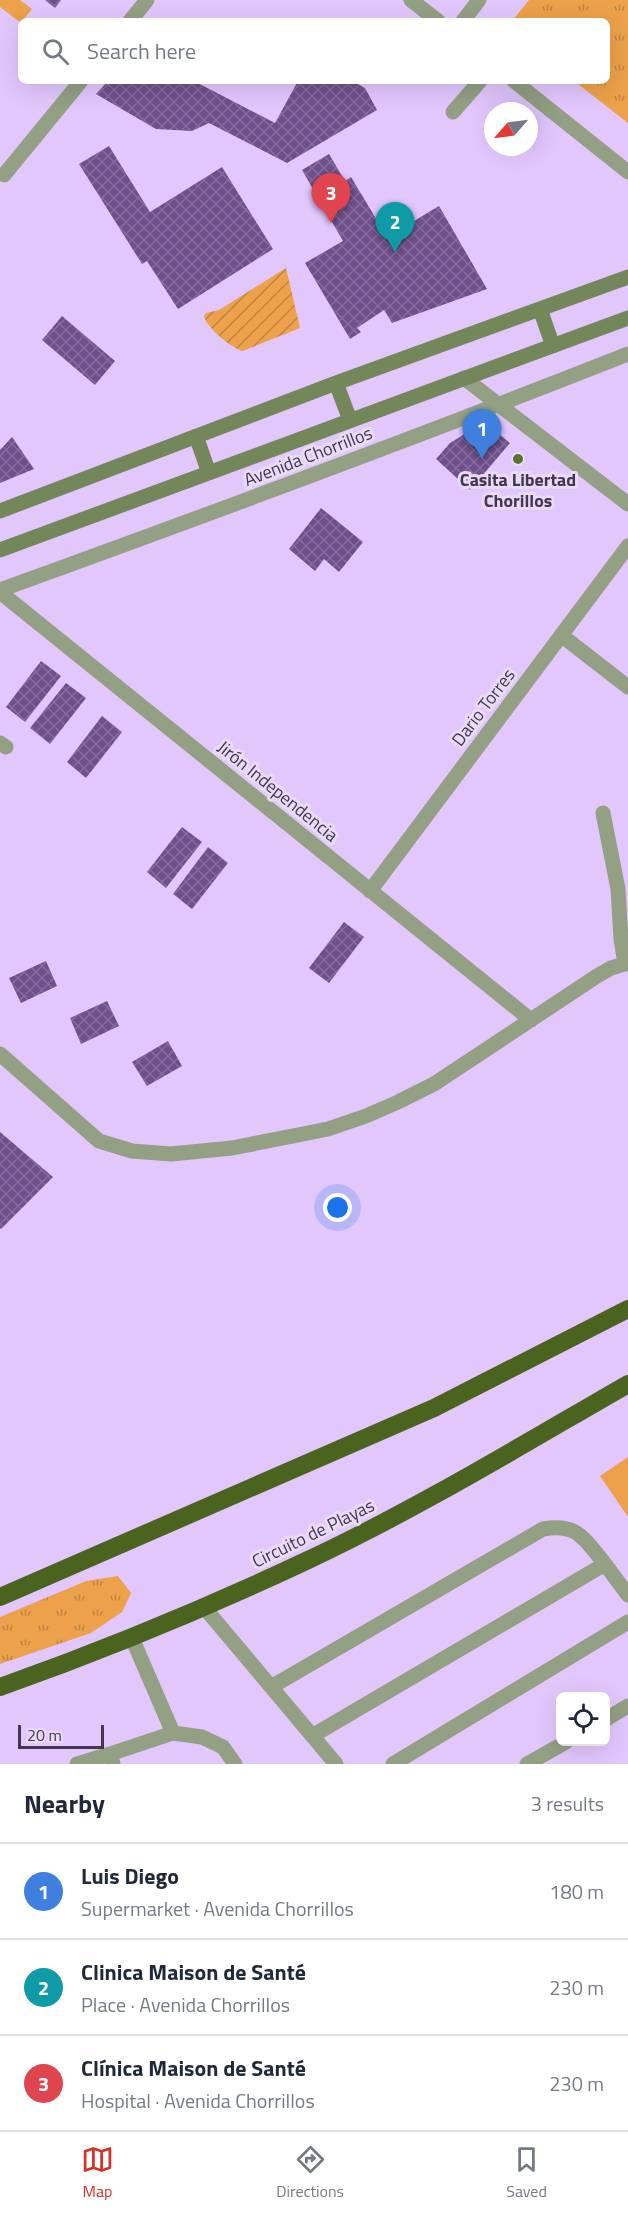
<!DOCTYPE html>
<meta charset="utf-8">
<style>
:root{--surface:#fff;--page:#f2f2f3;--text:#1f2937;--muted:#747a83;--line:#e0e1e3;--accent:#d93025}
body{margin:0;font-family:"Titillium Web",sans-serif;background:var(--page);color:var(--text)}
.controls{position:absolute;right:18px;bottom:18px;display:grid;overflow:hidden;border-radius:9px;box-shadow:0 6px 24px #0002}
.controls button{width:54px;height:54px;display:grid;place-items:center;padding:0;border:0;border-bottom:2px solid var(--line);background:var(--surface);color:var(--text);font:30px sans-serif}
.compass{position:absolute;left:484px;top:102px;width:54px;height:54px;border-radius:50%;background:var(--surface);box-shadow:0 6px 24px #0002;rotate:242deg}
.scale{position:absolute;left:18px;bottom:15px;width:86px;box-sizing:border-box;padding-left:6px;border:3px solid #443651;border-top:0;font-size:16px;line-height:21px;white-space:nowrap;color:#443651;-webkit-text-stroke:4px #e8dbf6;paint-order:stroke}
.you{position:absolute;left:338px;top:1208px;width:21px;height:21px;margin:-15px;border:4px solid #fff;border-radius:50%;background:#1a73e8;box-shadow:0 0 0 9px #1a73e833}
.badge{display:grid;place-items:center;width:39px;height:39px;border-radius:50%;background:var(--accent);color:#fff;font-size:20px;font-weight:700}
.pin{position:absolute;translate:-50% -50px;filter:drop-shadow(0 2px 3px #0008)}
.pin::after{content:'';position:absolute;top:32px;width:21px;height:18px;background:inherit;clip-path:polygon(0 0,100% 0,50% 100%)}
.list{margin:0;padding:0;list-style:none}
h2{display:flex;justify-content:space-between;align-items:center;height:78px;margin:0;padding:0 24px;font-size:26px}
h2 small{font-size:20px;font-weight:400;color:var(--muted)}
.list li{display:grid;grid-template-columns:39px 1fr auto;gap:18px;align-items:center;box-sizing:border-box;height:96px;padding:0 24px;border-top:2px solid var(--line)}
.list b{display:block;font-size:22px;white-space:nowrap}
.list p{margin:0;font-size:20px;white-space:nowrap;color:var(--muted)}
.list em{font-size:20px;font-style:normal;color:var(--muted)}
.icon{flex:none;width:33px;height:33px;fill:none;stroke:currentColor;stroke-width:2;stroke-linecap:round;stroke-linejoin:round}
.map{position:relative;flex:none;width:628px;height:1764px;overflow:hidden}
.search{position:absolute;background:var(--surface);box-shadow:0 6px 24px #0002;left:18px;right:18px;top:18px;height:66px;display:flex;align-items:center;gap:15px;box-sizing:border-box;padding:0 21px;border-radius:9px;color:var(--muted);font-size:22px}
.sheet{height:366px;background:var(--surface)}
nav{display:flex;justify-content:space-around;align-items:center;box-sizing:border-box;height:84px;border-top:2px solid var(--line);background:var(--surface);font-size:16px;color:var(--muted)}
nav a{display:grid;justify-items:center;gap:3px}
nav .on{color:var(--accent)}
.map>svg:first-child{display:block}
.grass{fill:#eca14a}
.park{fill:url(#park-tufts)}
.garden{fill:url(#garden-furrows)}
.building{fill:url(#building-cross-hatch)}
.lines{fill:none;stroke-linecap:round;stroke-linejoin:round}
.lane{stroke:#93a083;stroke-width:15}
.street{stroke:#93a083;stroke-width:15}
.secondary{stroke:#74875b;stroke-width:15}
.highway{stroke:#4a641f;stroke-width:18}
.poi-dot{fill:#59752a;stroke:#e8dbf6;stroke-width:2}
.labels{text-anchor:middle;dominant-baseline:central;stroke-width:6;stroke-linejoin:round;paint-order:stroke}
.street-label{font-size:18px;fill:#443651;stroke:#e8dbf6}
.poi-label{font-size:18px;font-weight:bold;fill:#443651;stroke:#e8dbf6}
</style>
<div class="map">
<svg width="628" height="1764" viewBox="0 0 628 1764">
<defs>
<pattern id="park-tufts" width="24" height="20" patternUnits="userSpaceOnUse" patternTransform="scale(1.5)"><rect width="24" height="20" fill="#eca14a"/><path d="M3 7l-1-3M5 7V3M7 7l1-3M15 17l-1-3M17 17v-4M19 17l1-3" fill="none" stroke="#c18440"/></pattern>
<pattern id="garden-furrows" width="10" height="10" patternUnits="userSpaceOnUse" patternTransform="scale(1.5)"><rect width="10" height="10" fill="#eca14a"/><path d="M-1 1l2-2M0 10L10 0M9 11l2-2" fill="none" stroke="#c18440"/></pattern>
<pattern id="building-cross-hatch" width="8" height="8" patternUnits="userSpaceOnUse" patternTransform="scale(1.5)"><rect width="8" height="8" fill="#70508c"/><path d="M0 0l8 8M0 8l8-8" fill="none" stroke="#866d9c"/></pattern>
</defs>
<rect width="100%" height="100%" fill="#e2c7fd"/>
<path class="grass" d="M0 0H20L32 9 21 23 0 7Z
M628 1457V1517L600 1476Z"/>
<path class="park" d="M529 0H628V123L574 81H607V21H512Z
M118 1576 131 1593 122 1612 91 1633 0 1664V1617L86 1581Z"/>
<path class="garden" d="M286 268 300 328 243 351C232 349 206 327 204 316L206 313 219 310Z"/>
<path class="building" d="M45 0H61L55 8Z
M108 81H194L275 123 298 81H353L365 88 377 110 287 163 209 123 192 131 156 129 96 94Z
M109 146 150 212 222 167 273 249 178 309 147 261 142 264 79 164Z
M329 154 345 181 351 177 387 237 439 206 487 289 392 323 384 310 357 328 361 332 350 339 305 263 343 241 302 170Z
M62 316 115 361 95 385 42 340Z
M480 429 494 430 510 443 470 490 436 459 450 443 468 432Z
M12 437 34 469 0 483V450Z
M321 508 363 542 339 572 324 559 315 571 289 549Z
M41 661 61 676 25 722 6 707Z
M66 683 86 698 50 744 30 728Z
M102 716 122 732 86 778 67 762Z
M182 827 202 842 166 888 147 872Z
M208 847 228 863 192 909 173 894Z
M344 922 364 937 329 983 309 968Z
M46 961 57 986 21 1003 9 978Z
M107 1001 119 1026 81 1044 70 1018Z
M168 1041 182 1066 147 1086 132 1062Z
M0 1132 53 1177 1 1229 0 1228Z"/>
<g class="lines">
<path class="lane" d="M453 112 480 81
M0 743 6 747
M203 1606 336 1764
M271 1687 543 1529C578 1523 584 1539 605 1564
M606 1719 628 1706
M173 1733 202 1737 223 1747 235 1764
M312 1736 605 1564 628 1595
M77 1764 110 1754
M113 1764 110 1754 173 1733 132 1638
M393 1764 628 1622
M527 1764 566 1742"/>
<path class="street" d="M411 0 438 21
M130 21 147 0
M463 21 479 0
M514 81 628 172
M4 175 81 81
M464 378 628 504
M0 590C210 514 420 436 628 354
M0 592 531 1020
M561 635 628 687
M603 813 618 889 621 939 625 964
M370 891 628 546
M0 1054 99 1141 132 1151 171 1154 232 1148 328 1129 366 1116 398 1102 434 1084 597 976 611 968 628 963"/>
<path class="secondary" d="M540 309 553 346
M336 383 350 420
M196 436 209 473
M0 511 336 383 628 277
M0 550 628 318"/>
<path class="highway" d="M0 1597 434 1408 628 1309
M0 1687C104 1650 206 1608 306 1561 417 1509 522 1445 628 1384"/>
</g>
<circle class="poi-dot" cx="518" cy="459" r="6"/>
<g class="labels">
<g class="street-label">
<text transform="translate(308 456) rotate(-21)">Avenida Chorrillos</text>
<text transform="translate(483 707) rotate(-53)">Dario Torres</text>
<text transform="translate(278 791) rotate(39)">Jirón Independencia</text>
<text transform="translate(313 1533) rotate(-26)">Circuito de Playas</text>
</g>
<g class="poi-label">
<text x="518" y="479">Casita Libertad<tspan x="518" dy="21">Chorillos</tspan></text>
</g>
</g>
</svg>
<div class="controls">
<button><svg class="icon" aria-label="locate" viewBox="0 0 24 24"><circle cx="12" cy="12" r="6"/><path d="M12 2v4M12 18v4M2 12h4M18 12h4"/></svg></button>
</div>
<svg class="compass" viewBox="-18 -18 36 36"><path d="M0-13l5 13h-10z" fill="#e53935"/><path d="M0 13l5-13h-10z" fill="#747a83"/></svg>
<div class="scale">20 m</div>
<div class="you"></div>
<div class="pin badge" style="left:482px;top:459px;background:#3f7fe0">1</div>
<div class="pin badge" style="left:395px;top:252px;background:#0f9aa8">2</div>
<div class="pin badge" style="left:331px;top:223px;background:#e0444e">3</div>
<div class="search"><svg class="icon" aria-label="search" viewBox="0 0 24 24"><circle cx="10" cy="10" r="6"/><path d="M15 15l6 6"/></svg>Search here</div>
</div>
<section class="sheet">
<h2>Nearby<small>3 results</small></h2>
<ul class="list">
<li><span class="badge" style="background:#3f7fe0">1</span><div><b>Luis Diego</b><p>Supermarket · Avenida Chorrillos</p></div><em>180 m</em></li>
<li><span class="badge" style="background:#0f9aa8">2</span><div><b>Clinica Maison de Santé</b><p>Place · Avenida Chorrillos</p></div><em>230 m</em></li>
<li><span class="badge" style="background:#e0444e">3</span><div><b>Clínica Maison de Santé</b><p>Hospital · Avenida Chorrillos</p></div><em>230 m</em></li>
</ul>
</section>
<nav>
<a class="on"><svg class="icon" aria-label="map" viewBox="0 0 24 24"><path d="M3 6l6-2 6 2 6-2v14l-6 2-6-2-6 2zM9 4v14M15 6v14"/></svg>Map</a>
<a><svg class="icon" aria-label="directions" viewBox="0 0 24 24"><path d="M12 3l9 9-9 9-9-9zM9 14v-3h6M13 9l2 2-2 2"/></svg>Directions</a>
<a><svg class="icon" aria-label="saved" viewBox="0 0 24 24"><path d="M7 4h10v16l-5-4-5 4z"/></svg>Saved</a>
</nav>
